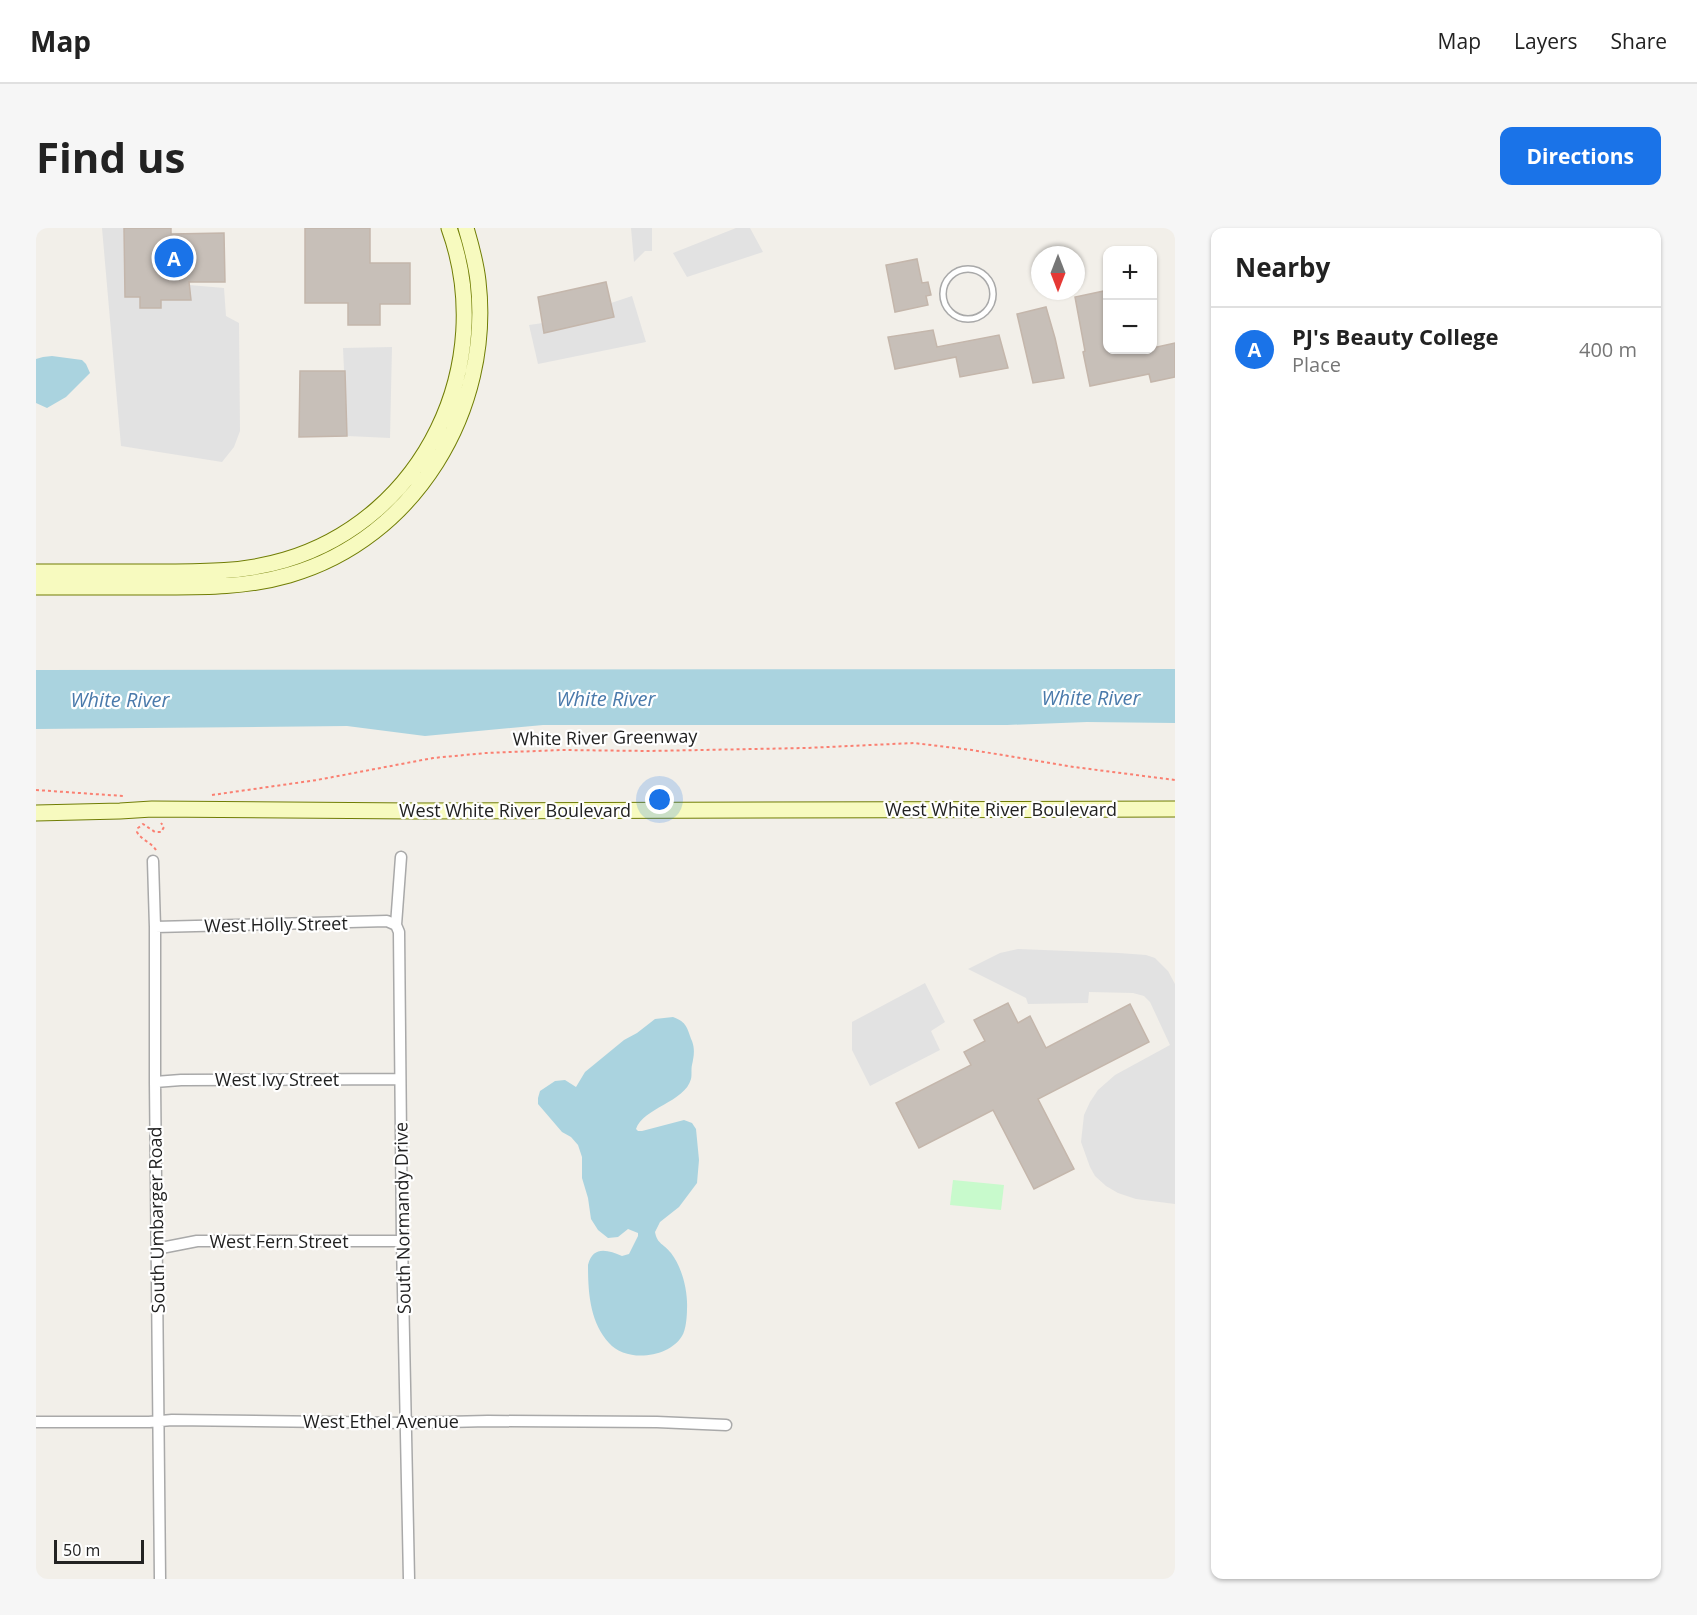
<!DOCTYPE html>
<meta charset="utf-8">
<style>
:root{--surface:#fff;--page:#f6f6f6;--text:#222;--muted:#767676;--line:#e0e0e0;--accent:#1a73e8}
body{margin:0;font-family:"Open Sans",sans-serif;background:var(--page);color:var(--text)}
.controls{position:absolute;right:18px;top:18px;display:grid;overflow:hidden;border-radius:12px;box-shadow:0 2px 4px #0004}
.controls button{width:54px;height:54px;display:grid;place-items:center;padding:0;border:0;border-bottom:2px solid var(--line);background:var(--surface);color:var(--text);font:30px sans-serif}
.compass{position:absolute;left:995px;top:18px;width:54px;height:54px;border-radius:50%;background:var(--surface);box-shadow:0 2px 4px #0004;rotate:180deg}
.scale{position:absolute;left:18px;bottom:15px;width:90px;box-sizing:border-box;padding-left:6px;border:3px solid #222;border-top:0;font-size:16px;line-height:21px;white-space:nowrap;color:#222;-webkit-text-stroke:4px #fff;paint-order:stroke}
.you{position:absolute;left:624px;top:572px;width:21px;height:21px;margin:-15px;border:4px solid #fff;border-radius:50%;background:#1a73e8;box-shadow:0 0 0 9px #1a73e833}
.badge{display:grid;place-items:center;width:39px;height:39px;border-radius:50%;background:var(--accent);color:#fff;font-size:20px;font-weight:700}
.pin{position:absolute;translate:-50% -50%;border:3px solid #fff;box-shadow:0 2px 6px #0006}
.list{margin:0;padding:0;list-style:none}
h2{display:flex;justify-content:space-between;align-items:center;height:78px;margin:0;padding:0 24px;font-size:26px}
h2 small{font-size:20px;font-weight:400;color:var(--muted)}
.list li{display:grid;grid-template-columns:39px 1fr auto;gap:18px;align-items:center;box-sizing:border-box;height:84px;padding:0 24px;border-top:2px solid var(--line)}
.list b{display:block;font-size:22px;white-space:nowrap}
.list p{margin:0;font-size:20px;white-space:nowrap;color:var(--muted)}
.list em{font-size:20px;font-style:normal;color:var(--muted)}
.map{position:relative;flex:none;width:1139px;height:1351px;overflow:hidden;border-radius:12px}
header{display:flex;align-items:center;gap:36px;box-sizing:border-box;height:84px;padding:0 30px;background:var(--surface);border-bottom:2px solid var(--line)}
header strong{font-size:28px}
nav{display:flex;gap:33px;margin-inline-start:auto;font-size:21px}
.intro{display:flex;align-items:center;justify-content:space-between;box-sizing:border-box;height:144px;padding:0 36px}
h1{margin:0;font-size:42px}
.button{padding:15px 27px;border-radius:12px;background:var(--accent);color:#fff;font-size:21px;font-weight:700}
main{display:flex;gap:36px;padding:0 36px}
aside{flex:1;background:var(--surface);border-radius:12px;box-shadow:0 2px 4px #0004}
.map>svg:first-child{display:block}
.park{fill:#c8facc}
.parking{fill:#e2e2e2}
.water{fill:#aad3df}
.building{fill:#c7bfb8;stroke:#c4b6ab;stroke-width:1.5}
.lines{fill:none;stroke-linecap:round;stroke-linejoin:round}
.lane-casing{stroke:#a9a9a9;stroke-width:8}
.street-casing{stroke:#a9a9a9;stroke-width:13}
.secondary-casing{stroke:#707d05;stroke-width:17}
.path{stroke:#fa8072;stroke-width:2;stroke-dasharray:3 3;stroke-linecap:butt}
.lane{stroke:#fff;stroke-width:5}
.street{stroke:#fff;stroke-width:10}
.secondary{stroke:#f7fabf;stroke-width:15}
.labels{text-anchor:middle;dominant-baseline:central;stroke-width:4.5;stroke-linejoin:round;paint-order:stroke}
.street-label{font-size:18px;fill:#222;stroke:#fff}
.water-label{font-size:20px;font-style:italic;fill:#4a7aab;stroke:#fff}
</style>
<header>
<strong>Map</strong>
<nav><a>Map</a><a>Layers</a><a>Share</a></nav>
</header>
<div class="intro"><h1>Find us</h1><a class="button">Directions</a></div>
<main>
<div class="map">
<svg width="1139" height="1351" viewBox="0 0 1139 1351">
<rect width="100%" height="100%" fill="#f2efe9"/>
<path class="park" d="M917 952 968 957 965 982 914 977Z"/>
<path class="parking" d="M66 0H88L89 69H104V80H124L125 72H154L153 57 188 60 190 88 203 95 204 203 198 219 186 234 85 218Z
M595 0H616V23H609L598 34Z
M700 0H714L727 24 651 49 637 25Z
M596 68 610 114 502 136 493 97 507 95 509 105 578 89 575 75Z
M356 119 354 210 311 208 307 120Z
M982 721 1083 725 1110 727 1119 730 1132 743 1139 756V976L1100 971 1082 965 1070 958 1059 948 1054 939 1045 914 1048 887 1054 874 1062 862 1079 847 1134 817 1114 774 1108 768 1097 765 1053 764 1052 775 992 776 990 770 932 741 964 725Z
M889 755 909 794 895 803 904 822 834 858 816 822V794Z"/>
<path class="water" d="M16 128 46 132 50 136 54 145 30 169 11 180 0 175V131L7 129Z
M1139 441V495L1051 494 971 497H507L389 508 311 498 0 501V442Z
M637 789C651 794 651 800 656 813 659 821 658 828 656 837 655 841 656 847 655 851 649 874 607 880 600 901L602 903H606L648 892 656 895 660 901 663 932 661 955 643 979 624 994 619 1004C621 1016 628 1016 635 1025 646 1039 652 1063 651 1081 651 1088 650 1102 646 1108 633 1130 590 1135 573 1115 554 1094 552 1065 552 1037 557 1017 572 1022 586 1028L593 1026 602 1008V1005L592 1001 582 1009 572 1010 562 1002 555 991 552 970 546 950V929L542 917 535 909 526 904 502 876V870L504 863 519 853 529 852 540 859 549 844 588 812 601 805 619 791Z"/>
<path class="building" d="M88 0H135V6L188 5 189 54H153L155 72H125V80H104V69H89Z
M269 0H334V35H374V76H344V97H312V75H269Z
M881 31 886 55 892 54 895 67 890 68 892 77 859 84 850 37Z
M570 54 578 89 508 105 502 69Z
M1068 63 1071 78V122H1095L1096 125 1116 122V120L1139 115V149L1115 154 1113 146 1054 158 1047 124 1049 123 1039 69Z
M1010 79 1019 110 1028 150 997 155 981 86Z
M897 102 901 119 963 107 972 140 924 149 920 129 859 141 852 109Z
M264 143H309L311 208 263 209Z
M972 775 982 795 994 788 1010 820 1094 776 1113 814 1002 871 1038 941 998 961 957 882 883 920 860 875 935 837 928 824 949 813 938 792Z"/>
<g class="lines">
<g class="lane-casing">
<path id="lane" d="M907 66a25 25 0 1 1 50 0a25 25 0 1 1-50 0Z"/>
</g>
<g class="street-casing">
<path id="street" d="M365 629 360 697 363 704 366 1013 373 1351
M117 633 119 699V854L124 1351
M119 699 351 693 360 697
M119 854 145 852 364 851
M120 1021 161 1013H366
M0 1194H113L136 1192 369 1195 452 1193 621 1194 690 1197"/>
</g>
<g class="secondary-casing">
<path id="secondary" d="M0 344C39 344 79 344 118 344 163 344 206 345 249 332 389 290 462 136 413 0
M0 359C39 359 79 359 118 359 164 359 208 360 253 347 379 311 457 181 442 53 440 35 435 17 430 0
M0 585 84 583 116 581 378 583 1139 581"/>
</g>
<path class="path" d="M0 562 87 568
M176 567 281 552 397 530 450 525 525 522 613 523 770 520 878 515 936 522 1038 539 1139 552
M120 622C115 614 105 612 101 604L102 600 107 596 119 604H125L128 599 125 595"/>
<use href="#lane" class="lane"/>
<use href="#street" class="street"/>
<use href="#secondary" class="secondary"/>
</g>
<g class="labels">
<g class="street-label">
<text transform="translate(569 509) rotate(-1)">White River Greenway</text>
<text x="965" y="581">West White River Boulevard</text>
<text x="479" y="582">West White River Boulevard</text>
<text transform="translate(240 696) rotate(-1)">West Holly Street</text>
<text x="241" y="851">West Ivy Street</text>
<text transform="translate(366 990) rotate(-91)">South Normandy Drive</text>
<text transform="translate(120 992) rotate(-91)">South Umbarger Road</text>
<text x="243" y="1013">West Fern Street</text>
<text x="345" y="1193">West Ethel Avenue</text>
</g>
<g class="water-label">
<text x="1055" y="469">White River</text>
<text x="570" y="470">White River</text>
<text x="84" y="471">White River</text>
</g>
</g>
</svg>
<div class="controls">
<button>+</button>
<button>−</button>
</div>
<svg class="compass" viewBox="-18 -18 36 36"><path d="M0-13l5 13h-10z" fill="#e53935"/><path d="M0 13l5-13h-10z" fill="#767676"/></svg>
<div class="scale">50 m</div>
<div class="you"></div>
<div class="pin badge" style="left:138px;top:30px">A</div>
</div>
<aside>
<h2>Nearby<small></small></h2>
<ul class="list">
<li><span class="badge">A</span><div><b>PJ's Beauty College</b><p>Place</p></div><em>400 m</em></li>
</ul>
</aside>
</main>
